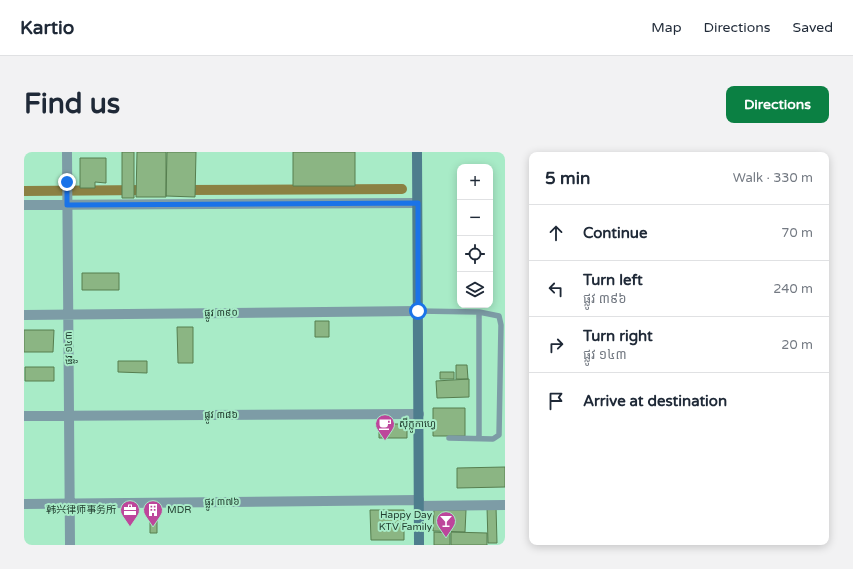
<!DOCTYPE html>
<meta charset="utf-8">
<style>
:root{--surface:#fff;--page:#f2f2f3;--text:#1f2937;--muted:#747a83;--line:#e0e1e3;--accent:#0b8043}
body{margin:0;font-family:"Varela Round","Noto Sans SC","Noto Sans Khmer",sans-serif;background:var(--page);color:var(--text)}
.controls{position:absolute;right:12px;top:12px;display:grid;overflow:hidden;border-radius:8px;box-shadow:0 2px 10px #0003}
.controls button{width:36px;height:36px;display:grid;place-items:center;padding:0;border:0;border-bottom:1px solid var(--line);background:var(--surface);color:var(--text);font:20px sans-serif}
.stop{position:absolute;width:12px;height:12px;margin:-9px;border:3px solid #1a73e8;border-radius:50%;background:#fff}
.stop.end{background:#1a73e8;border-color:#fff;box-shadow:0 1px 4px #0008}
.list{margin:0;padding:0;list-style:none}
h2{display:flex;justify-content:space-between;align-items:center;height:52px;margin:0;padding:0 16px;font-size:17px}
h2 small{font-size:13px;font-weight:400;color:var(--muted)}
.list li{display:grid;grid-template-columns:26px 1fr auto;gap:12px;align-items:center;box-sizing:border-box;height:56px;padding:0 16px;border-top:1px solid var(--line)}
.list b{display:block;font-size:15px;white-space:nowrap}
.list p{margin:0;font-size:13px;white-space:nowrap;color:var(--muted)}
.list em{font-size:13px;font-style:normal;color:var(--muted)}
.icon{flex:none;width:22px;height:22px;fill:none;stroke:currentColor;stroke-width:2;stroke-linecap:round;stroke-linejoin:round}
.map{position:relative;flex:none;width:481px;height:393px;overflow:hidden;border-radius:8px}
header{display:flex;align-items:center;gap:24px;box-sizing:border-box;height:56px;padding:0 20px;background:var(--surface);border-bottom:1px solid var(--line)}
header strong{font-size:19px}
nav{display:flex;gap:22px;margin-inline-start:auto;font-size:14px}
.intro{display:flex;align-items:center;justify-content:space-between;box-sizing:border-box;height:96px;padding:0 24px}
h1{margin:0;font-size:28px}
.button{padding:10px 18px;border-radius:8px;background:var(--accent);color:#fff;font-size:14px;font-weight:700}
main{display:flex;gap:24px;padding:0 24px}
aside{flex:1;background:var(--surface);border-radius:8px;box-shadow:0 2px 10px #0003}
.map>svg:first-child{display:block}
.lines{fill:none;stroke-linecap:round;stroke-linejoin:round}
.canal{stroke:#8b8143;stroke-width:10}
.building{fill:#8bb583;stroke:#567e4f}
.lane{stroke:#7d9ca6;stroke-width:5.5}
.street{stroke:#7d9ca6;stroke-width:10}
.secondary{stroke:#4e7d8d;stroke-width:10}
.route{stroke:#1a73e8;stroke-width:5}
.labels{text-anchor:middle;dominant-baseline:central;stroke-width:4;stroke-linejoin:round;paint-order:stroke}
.street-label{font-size:10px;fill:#223e30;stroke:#a8ebc7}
.poi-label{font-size:10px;fill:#223e30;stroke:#a8ebc7;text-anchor:start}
</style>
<header>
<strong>Kartio</strong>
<nav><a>Map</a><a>Directions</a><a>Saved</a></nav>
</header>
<div class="intro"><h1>Find us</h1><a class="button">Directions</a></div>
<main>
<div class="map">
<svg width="481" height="393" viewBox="0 0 481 393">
<rect width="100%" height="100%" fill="#a8ebc7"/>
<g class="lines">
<path class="canal" d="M158 38 378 37
M0 39 124 38"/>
</g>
<path class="building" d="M98 0H110V46H98Z
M113 0H142V45H112Z
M143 0H172L171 45 142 44Z
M269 0H331V34H269Z
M56 6H82V31L71 30V36H56Z
M58 121H95V138H58Z
M291 169H305V185H291Z
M153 175H169V211H154Z
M0 178H30L29 200H0Z
M94 209H123V221L94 220Z
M432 213H443L444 227H432Z
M1 215H30V229H1Z
M416 220H430V227H416Z
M445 227V245L413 246 412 229Z
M409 256H441V284H409Z
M355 272H383V286H355Z
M481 315V335L433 336V316Z
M472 354 473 391H464L463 355Z
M126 357H133V381H126Z
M346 358H380V388H347Z
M410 358H442L441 380 409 379Z
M410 380 426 381V393H410Z
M427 380 463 381V393H427Z"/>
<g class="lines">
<path class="lane" d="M394 159 455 160 475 164 477 173 475 283 469 287 425 286
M455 286V160"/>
<path class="street" d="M43 0 46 393
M0 53 393 51
M0 163 394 159
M0 264 395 262
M0 352 395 348
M395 354 481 353"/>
<path class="secondary" d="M393 0 395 393"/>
</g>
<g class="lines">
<path class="route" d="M43 30V53L394 51V159"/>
</g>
<defs>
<g id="cafe-pin" transform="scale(1)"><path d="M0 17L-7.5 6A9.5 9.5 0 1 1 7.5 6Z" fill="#bd469b" stroke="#a8ebc7"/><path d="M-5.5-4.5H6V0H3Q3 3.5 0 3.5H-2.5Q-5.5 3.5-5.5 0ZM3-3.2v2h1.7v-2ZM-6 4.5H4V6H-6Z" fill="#fff"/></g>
<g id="office-pin" transform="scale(1)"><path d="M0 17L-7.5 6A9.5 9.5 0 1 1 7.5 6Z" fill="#bd469b" stroke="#a8ebc7"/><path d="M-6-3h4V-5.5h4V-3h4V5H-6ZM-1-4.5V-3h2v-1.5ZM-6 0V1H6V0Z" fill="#fff"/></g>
<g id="building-pin" transform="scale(1)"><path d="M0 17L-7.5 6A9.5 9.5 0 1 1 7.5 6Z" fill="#bd469b" stroke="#a8ebc7"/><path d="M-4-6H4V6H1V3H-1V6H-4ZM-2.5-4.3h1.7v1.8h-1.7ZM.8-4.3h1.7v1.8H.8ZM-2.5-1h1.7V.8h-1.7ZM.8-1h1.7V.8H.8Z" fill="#fff"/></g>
<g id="bar-pin" transform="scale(1)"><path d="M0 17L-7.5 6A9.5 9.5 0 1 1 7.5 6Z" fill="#bd469b" stroke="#a8ebc7"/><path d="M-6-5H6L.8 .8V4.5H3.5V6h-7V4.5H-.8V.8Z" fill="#fff"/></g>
</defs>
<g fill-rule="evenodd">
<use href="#cafe-pin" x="361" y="272"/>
<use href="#office-pin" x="106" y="358"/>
<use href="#building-pin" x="129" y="358"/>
<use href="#bar-pin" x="422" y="369"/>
</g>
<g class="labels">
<g class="street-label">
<text transform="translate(197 161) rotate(-1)">ផ្លូវ ៣៩០</text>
<text transform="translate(45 196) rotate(-91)">ផ្លូវ ១៤៣</text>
<text x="197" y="263">ផ្លូវ ៣៨៦</text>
<text transform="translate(198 350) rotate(-1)">ផ្លូវ ៣៧៦</text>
</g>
<g class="poi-label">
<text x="375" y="272">ស៊ីក្លូកាហ្វេ</text>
<text x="92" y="358" text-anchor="end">韩兴律师事务所</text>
<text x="143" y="358">MDR</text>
<text x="408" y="363" text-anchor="end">Happy Day<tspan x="408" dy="12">KTV Family</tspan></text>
</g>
</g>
</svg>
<div class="controls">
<button>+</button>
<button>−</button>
<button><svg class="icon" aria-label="locate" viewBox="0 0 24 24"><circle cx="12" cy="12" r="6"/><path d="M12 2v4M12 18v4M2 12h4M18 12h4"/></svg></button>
<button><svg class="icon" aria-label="layers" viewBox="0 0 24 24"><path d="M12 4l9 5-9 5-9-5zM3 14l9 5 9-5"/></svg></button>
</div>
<div class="stop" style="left:394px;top:159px"></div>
<div class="stop end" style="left:43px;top:30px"></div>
</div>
<aside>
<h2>5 min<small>Walk · 330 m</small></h2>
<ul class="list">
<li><svg class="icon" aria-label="ahead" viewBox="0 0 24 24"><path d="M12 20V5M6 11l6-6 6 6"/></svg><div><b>Continue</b></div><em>70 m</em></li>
<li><svg class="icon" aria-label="left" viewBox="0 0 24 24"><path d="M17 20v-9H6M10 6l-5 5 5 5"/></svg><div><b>Turn left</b><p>ផ្លូវ ៣៩៦</p></div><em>240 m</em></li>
<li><svg class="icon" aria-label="right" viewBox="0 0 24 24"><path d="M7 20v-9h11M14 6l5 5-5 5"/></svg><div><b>Turn right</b><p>ផ្លូវ ១៤៣</p></div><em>20 m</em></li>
<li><svg class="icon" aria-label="arrive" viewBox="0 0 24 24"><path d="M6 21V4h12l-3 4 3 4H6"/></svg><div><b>Arrive at destination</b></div></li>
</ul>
</aside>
</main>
